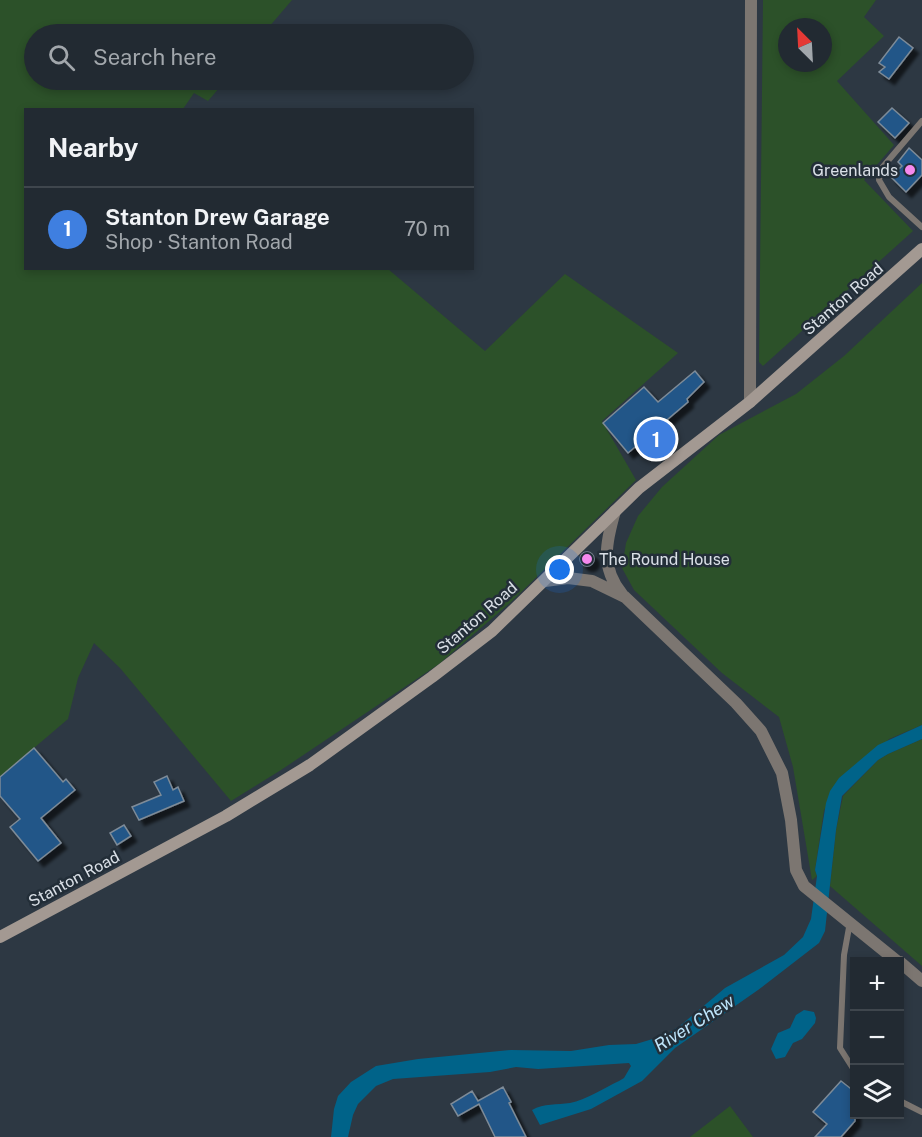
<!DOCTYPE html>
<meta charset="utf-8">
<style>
:root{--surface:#222a32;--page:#2e363e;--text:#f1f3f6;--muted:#a2a7ac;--line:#3f464d;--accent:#f589ee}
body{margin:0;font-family:"Public Sans",sans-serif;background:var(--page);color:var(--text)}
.controls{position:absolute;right:18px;bottom:18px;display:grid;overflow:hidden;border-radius:0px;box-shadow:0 3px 9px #0003}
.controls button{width:54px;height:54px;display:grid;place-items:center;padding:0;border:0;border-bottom:2px solid var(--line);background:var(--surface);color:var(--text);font:30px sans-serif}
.compass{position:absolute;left:778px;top:18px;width:54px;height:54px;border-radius:50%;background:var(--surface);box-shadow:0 3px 9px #0003;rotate:336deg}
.you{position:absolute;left:560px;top:570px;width:21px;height:21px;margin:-15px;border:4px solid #fff;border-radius:50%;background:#1a73e8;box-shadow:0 0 0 9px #1a73e833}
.badge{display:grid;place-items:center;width:39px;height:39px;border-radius:50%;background:var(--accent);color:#fff;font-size:20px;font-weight:700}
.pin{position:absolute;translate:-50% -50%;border:3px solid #fff;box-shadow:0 2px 6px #0006}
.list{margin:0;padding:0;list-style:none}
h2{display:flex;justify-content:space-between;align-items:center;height:78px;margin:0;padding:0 24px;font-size:26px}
h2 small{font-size:20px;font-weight:400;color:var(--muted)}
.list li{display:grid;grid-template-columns:39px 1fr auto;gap:18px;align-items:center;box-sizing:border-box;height:84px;padding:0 24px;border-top:2px solid var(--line)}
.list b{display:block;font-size:22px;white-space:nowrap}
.list p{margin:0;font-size:20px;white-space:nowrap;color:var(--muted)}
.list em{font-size:20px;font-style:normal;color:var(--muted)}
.icon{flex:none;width:33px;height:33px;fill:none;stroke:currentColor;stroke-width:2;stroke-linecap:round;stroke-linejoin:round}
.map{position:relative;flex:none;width:922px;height:1137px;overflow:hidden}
.search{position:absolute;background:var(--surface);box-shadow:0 3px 9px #0003;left:24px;top:24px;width:450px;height:66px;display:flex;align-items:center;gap:15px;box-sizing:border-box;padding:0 21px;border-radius:33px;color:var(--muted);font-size:22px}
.panel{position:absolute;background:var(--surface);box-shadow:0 3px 9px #0003;left:24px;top:108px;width:450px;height:162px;border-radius:0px}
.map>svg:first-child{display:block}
.green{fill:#2c5129;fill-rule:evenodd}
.water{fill:#006389}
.building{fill:#205788;stroke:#7e8b98;stroke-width:1.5;filter:url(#shadow)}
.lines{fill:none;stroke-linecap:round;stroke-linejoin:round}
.service{stroke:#7c7671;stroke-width:6}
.minor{stroke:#7c7671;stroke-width:12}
.secondary{stroke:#a39992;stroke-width:12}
.poi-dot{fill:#f589ee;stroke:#232e38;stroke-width:2}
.labels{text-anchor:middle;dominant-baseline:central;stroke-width:5;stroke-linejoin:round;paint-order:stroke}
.poi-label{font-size:16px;fill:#dae0e7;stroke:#232e38;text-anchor:end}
.street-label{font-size:16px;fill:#dae0e7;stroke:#232e38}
.water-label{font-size:18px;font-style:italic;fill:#bee5fb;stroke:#232e38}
</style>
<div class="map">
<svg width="922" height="1137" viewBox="0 0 922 1137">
<defs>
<filter id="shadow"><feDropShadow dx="5.5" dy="5.5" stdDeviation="1.5" flood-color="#0009"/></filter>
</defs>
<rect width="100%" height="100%" fill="#2d3843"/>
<path class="green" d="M0 0H292L263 34H34V80H226L208 101 194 93 183 109 26 110V268L388 269 485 351 565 274 678 353 602 421 636 480 510 603 439 664 281 770 231 801 120 668 94 643 78 678 68 719 0 777Z
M763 0H876L864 17 884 36 837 81 894 145 864 180 913 231 763 366 759 362ZM787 27H823V63H787Z
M922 283V725L889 739 824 810 815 870 817 876 812 880 793 767 779 717 722 673 634 590 622 568 626 543 638 516 662 487 719 435 796 394 844 356Z
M922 739V966L830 886 836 830 843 796 878 760 888 754Z
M730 1106 753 1137H690Z"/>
<path class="water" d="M922 725V739L888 754 878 760 842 796 836 830 825 931 819 943 758 990 675 1048 642 1081 591 1109 540 1125 532 1110C544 1103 557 1105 570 1103 586 1100 604 1088 619 1081L624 1078 631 1066 629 1063 538 1069 516 1067 490 1072 393 1079 376 1086 358 1104 353 1115 348 1137H331L334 1109 338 1096 351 1082 376 1066 418 1059 511 1050 571 1051 609 1045 636 1044 666 1035 681 1025 725 988 784 955 803 937 811 919 817 876 815 870 826 803 830 791 839 778 878 745Z
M804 1010 814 1012 816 1018 815 1023 802 1039 793 1043 785 1057 776 1059 771 1049 778 1033 790 1028 796 1015Z"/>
<path class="building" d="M899 37 913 48 889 79 879 72 885 67 879 63Z
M892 108 909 123 895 138 878 122Z
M909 148 922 160V175L906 192 891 177 902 166 898 162Z
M695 371 704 382 687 399 688 402 628 453 603 423 644 387 658 402Z
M580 559a7 7 0 1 1 14 0a7 7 0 1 1-14 0Z
M34 748 63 782 66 779 75 790 41 818 61 843 38 861 10 827 20 819 0 796V777Z
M167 776 173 790 178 787 184 801 139 820 132 807 161 795 154 782Z
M124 825 131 836 117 845 110 833Z
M841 1081 855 1092V1121L841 1137H815L827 1124 813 1112Z
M503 1087 511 1102 509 1103 526 1137H495L479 1104 458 1116 451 1104 472 1091 478 1101Z"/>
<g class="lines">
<path class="service" d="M922 121 881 169 879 180 889 197 922 227
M850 922 844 955 840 1048 854 1070
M900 1101 922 1112"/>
<path class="minor" d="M750 402 751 0
M615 511C606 542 600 567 622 594
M545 581 568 578 592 581 625 597 736 703 761 731 782 773 791 820 796 870 804 886 898 962
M900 962 922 981"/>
<path class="secondary" d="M0 937 226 816 310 765 432 677 492 631 639 488 750 402 922 249"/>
</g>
<g class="poi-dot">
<circle cx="910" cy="170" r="6"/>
<circle cx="587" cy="559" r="6"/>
</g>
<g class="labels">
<g class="poi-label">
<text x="898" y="170">Greenlands</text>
<text x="599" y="559" text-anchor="start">The Round House</text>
</g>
<g class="street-label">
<text transform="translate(843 299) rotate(-41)">Stanton Road</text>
<text transform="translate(477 618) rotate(-41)">Stanton Road</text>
<text transform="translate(74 879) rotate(-28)">Stanton Road</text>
</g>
<g class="water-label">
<text transform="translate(694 1023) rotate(-32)">River Chew</text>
</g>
</g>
</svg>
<div class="controls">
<button>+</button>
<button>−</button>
<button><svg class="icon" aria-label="layers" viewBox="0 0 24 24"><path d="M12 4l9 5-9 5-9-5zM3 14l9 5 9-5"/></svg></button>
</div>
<svg class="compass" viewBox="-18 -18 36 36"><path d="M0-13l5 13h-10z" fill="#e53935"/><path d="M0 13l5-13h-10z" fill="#a2a7ac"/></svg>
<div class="you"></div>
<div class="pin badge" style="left:656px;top:439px;background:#3f7fe0">1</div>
<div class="search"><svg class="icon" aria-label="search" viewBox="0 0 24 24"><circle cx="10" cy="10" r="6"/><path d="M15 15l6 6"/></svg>Search here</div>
<section class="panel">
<h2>Nearby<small></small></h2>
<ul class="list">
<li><span class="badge" style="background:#3f7fe0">1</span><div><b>Stanton Drew Garage</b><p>Shop · Stanton Road</p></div><em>70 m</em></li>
</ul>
</section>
</div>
